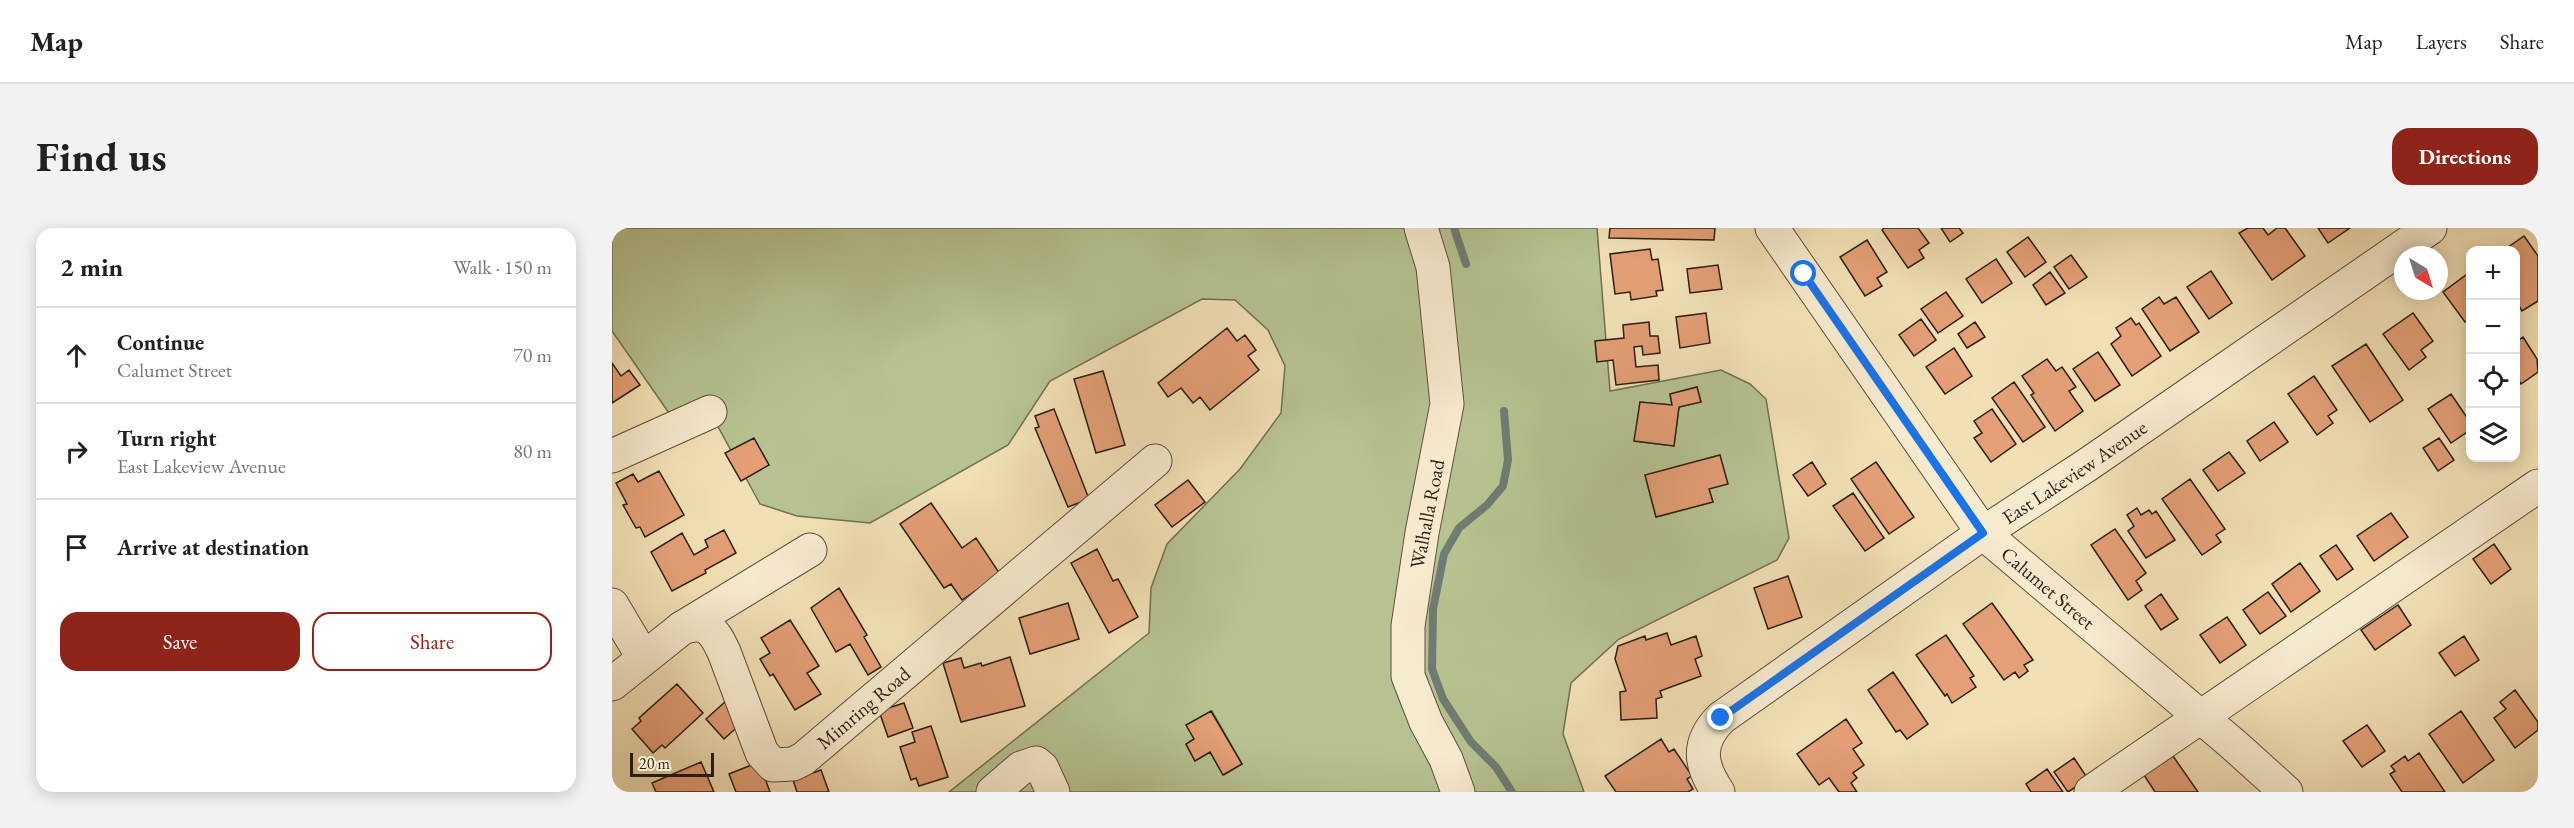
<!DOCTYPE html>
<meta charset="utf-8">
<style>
:root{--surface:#fff;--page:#f2f2f2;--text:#202124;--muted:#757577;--line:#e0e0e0;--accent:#8f2418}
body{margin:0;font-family:"EB Garamond",serif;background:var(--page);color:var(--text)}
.controls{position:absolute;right:18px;top:18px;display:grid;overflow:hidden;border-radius:12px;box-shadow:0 3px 15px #0003}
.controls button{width:54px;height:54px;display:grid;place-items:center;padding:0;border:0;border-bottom:2px solid var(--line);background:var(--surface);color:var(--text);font:30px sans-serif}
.compass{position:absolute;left:1782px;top:18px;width:54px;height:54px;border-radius:50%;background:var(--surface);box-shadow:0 3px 15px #0003;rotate:142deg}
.scale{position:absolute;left:18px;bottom:15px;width:84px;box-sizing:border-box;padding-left:6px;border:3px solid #2a1e15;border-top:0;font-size:16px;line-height:21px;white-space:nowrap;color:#2a1e15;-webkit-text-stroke:4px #f7ebcf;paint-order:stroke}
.stop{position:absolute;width:18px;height:18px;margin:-14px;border:4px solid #1a73e8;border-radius:50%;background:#fff}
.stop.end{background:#1a73e8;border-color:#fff;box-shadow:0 2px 6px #0008}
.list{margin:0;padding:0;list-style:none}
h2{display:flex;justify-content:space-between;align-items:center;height:78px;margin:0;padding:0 24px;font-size:26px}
h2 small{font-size:20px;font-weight:400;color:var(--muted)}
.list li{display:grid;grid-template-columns:39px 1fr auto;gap:18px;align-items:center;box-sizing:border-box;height:96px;padding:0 24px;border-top:2px solid var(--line)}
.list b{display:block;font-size:22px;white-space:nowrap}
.list p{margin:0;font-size:20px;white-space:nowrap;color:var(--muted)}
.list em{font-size:20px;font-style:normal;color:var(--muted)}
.actions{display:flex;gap:12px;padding:18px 24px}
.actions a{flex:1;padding:14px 0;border:2px solid var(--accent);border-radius:18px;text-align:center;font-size:21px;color:var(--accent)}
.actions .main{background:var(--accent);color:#fff}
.icon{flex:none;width:33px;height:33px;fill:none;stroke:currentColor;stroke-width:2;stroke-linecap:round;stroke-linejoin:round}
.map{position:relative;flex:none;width:1926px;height:564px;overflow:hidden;border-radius:18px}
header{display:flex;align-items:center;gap:36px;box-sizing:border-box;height:84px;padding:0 30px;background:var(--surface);border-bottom:2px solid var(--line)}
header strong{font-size:28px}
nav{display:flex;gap:33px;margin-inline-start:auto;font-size:21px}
.intro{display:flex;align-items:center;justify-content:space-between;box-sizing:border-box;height:144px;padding:0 36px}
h1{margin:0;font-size:42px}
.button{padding:15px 27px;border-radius:18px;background:var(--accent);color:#fff;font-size:21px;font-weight:700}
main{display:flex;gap:36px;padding:0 36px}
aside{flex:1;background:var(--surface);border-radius:18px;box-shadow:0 3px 15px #0003}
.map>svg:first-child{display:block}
.green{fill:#b6c391;stroke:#707053;stroke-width:1.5;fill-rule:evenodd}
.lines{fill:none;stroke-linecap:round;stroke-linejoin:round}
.stream{stroke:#6e7d73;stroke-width:8}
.building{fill:#e49f76;stroke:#2a1e15;stroke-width:1.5}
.minor-casing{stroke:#5c4e3d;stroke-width:35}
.minor{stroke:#f7ebcf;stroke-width:33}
.route{stroke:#1a73e8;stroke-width:8}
.labels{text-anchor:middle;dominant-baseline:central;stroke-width:4.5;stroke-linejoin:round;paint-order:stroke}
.street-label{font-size:20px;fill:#2a1e15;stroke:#f7ebcf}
</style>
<header>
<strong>Map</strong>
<nav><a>Map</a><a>Layers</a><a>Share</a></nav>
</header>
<div class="intro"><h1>Find us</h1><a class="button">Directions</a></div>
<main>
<aside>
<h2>2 min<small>Walk · 150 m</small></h2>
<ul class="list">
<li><svg class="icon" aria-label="ahead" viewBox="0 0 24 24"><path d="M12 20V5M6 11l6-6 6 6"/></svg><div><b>Continue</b><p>Calumet Street</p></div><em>70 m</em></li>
<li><svg class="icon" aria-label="right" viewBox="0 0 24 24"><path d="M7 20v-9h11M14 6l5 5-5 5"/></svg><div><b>Turn right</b><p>East Lakeview Avenue</p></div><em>80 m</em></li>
<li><svg class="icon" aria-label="arrive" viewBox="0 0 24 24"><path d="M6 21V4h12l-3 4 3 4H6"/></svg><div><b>Arrive at destination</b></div></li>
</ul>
<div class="actions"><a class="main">Save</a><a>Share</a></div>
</aside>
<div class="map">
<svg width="1926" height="564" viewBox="0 0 1926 564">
<rect width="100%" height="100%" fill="#f2e0b5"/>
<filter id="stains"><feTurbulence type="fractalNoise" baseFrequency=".00333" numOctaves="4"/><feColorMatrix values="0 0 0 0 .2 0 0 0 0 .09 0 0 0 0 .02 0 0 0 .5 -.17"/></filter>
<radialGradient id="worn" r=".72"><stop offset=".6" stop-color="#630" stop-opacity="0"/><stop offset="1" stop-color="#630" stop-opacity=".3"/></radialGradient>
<path class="green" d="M0 0H985L998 163 1109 142 1138 156 1154 171 1177 310 1165 332 1007 411 959 455 951 506 972 564H337L537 405 539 360 555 316 628 241 669 185 673 138 656 102 623 72 590 71 438 153 396 217 258 295 185 288 148 276 98 184 66 198 0 103ZM1085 159 1089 174 1067 179 1062 218 1023 213 1028 174 1060 177 1058 166ZM1033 247 1097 261 1101 274 1044 289ZM600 483 630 536 612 547 598 524 583 533 574 517 582 511 575 497Z"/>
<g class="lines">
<path class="stream" d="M842 0 854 36
M892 183 896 232 891 258 875 277 847 300 832 326 821 381 820 441 831 471 859 514 884 539 900 564"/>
</g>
<path class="building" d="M998 0H1103L1102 12 997 10Z
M1272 0H1306L1317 15 1307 22 1312 30 1296 40 1270 2Z
M1329 0H1347L1351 5 1338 14Z
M1636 0H1651L1656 7 1665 0H1673L1693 28 1660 52 1627 5Z
M1706 0H1738L1716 15Z
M1912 8 1926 28V73L1910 83 1904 73V22H1892Z
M1416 9 1434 34 1413 49 1395 24Z
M1255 12 1275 44 1265 50 1270 58 1253 68 1228 29Z
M1038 21 1040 32 1046 31 1051 62 1044 63 1045 68 1019 72 1018 64 1003 66 998 26Z
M1459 27 1475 49 1457 61 1442 39Z
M1384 31 1400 55 1370 75 1354 51Z
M1106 37 1110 61 1078 65 1075 41Z
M1599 43 1620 75 1597 91 1575 59Z
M1438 44 1453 65 1434 77 1421 57Z
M1858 44V90L1853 94 1831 64Z
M1334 64 1351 88 1326 105 1309 81Z
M1547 69 1552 76 1564 69 1587 104 1558 123 1530 81Z
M1094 85 1098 115 1068 120 1064 89Z
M1801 85 1821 113 1809 122 1814 129 1797 142 1771 106Z
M1519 90 1524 97 1527 95 1549 128 1520 148 1499 116 1509 108 1504 100Z
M1309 91 1324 112 1302 128 1287 107Z
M1037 94 1038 108H1046L1048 125 1031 127 1030 118 1022 119 1024 139 1046 137 1047 152 1004 157 1001 132 985 134 983 113 1012 110 1011 97Z
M1363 94 1373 109 1355 120 1346 106Z
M615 100 625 113 633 107 644 122 636 128 647 142 598 182 588 169 581 175 569 160 556 169 546 155Z
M1911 109 1925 131 1926 144 1909 156 1904 148V114Z
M1754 116 1791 172 1758 194 1720 138Z
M1342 120 1360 148 1333 166 1314 139Z
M1486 124 1508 157 1483 173 1461 141Z
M1435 131 1444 143 1450 139 1464 159 1457 163 1471 183 1443 203 1419 167 1422 165 1410 148Z
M0 135 9 148 17 142 28 157 0 175Z
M491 143 513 217 484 225 462 151Z
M1702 148 1725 182 1716 188 1721 195 1705 207 1676 166Z
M1402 154 1433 199 1411 214 1380 170Z
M1085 159 1089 174 1067 179 1062 218 1022 213 1028 174 1060 177 1058 166Z
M1839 166 1858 194V202L1839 215 1816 181Z
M442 181 477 271 456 279 423 200 427 199 423 188Z
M1380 181 1404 216 1379 234 1362 210 1370 205 1362 193Z
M1662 194 1676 214 1648 233 1635 213Z
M142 210 157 237 129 253 113 225Z
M1827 210 1842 232 1826 243 1811 220Z
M1617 224 1633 245 1606 263 1591 242Z
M1108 227 1116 256 1097 261 1101 274 1044 289 1033 247Z
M1200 234 1214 256 1196 268 1181 247Z
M1264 234 1302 289 1277 306 1239 251Z
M47 243 72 287 33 309 28 299 24 300 11 277 15 276 4 255 21 246 26 254Z
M1578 251 1613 301 1604 307 1609 314 1590 327 1550 271Z
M576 252 593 274 560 299 543 277Z
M1241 265 1272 310 1253 323 1221 278Z
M319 275 350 320 364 310 388 346 350 372 339 356 332 360 288 296Z
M1525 280 1529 287 1537 282 1540 286 1544 283 1563 312 1534 330 1516 303 1522 298 1515 287Z
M1779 285 1796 309 1762 333 1745 308Z
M1503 301 1534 345 1524 353 1530 362 1516 372 1479 317Z
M112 302 124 325 93 342 94 345 60 363 39 324 70 305 82 327 96 319 93 312Z
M1882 316 1899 341 1879 356 1861 331Z
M1724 317 1741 341 1725 352 1708 328Z
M485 321 501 353 506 351 526 389 497 405 459 335Z
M1688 335 1708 363 1679 384 1660 356Z
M1176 348 1190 389 1156 401 1142 360Z
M227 360 255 407 252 409 269 439 256 447 238 416 224 424 199 380Z
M1656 364 1674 388 1648 406 1631 382Z
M1549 366 1566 391 1549 402 1533 378Z
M456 375 467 411 418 426 407 390Z
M1380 375 1421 432 1412 437 1416 443 1407 450 1403 444 1392 452 1351 396Z
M1786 377 1799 397 1763 422 1749 402Z
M1615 389 1634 417 1608 435 1588 407Z
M178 392 207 438 195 445 209 466 183 482 161 446 158 448 148 431 158 425 149 410Z
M1055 405 1059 417 1084 408 1090 428 1083 431 1089 448 1048 463 1050 469 1044 471 1045 490 1009 492 1008 464 1014 463 1003 431 1006 418 1033 408 1034 412Z
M1334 407 1362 448 1358 450 1364 459 1340 475 1335 466 1333 468 1304 427Z
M1852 408 1867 432 1843 448 1827 425Z
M398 429 413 478 349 494 331 435 349 430 352 440 369 435 370 438Z
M1281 444 1316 496 1295 511 1288 502 1284 504 1256 462Z
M65 456 91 485 53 520 50 517 41 525 20 501 29 493 27 490Z
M1903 462 1926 494V502L1903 520 1882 490 1894 481 1888 474Z
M114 473 132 493 112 511 94 491Z
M292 475 301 500 276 509 267 483Z
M599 483 630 536 611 547 598 524 583 533 574 516 582 511 574 497Z
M1849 483 1882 532 1851 555 1817 506Z
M1234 491 1250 515 1241 521 1252 537 1241 545 1245 550 1239 555 1245 564H1227L1217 550 1207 557 1185 526Z
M1755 497 1773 523 1750 539 1731 513Z
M319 498 336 549 307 558 304 550 299 552 288 519 303 514 300 504Z
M1049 511 1057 524 1062 521 1080 548 1075 551 1081 561 1076 564H1004L993 548Z
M1807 525 1833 564H1790L1778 546 1783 543 1779 538 1793 528 1796 533Z
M1561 528 1586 564H1543L1532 547Z
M1462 530 1476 551 1456 564 1442 544Z
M89 534 102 564H44L40 555Z
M147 534 158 564H124L117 546Z
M1435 541 1451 564H1419L1414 556Z
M209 542 217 564H185L181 552Z"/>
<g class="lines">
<g class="minor-casing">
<g id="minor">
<path d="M809 0 821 39 835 176 810 305 796 398V448L814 494 834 531 846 564"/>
<path id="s1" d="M1160 0 1371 305 1622 517 1674 564"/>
<path d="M0 228 98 184"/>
<path d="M0 377 31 429"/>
<path d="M70 400 198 322"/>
<path id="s2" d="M0 456 70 400C95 391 102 403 112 424L150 525 161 537 181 536 191 531 543 233"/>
<path d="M381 564 409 540 424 535 430 540 441 564"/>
<path id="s3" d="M1106 564C1087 536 1085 514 1109 490L1371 305 1475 237 1818 0"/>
<path d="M1479 564 1926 258"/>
</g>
</g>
<use href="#minor" class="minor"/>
</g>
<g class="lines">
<path class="route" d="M1109 490 1371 305 1192 46"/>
</g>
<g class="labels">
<g class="street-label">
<text stroke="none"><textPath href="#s3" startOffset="513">East Lakeview Avenue</textPath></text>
<text transform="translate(815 286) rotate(-79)">Walhalla Road</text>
<text stroke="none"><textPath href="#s1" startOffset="456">Calumet Street</textPath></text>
<text stroke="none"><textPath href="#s2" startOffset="380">Mimring Road</textPath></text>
</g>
</g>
<rect width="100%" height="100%" filter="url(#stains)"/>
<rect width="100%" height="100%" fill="url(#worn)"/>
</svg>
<div class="controls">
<button>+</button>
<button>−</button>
<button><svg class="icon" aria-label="locate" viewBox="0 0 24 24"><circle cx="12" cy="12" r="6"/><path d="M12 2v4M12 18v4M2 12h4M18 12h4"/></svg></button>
<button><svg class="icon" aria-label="layers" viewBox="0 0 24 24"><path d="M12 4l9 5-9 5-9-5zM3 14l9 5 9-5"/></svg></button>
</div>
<svg class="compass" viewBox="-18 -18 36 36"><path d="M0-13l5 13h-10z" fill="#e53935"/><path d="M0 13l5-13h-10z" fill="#757577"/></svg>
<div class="scale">20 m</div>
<div class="stop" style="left:1192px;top:46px"></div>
<div class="stop end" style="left:1109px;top:490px"></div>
</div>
</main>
